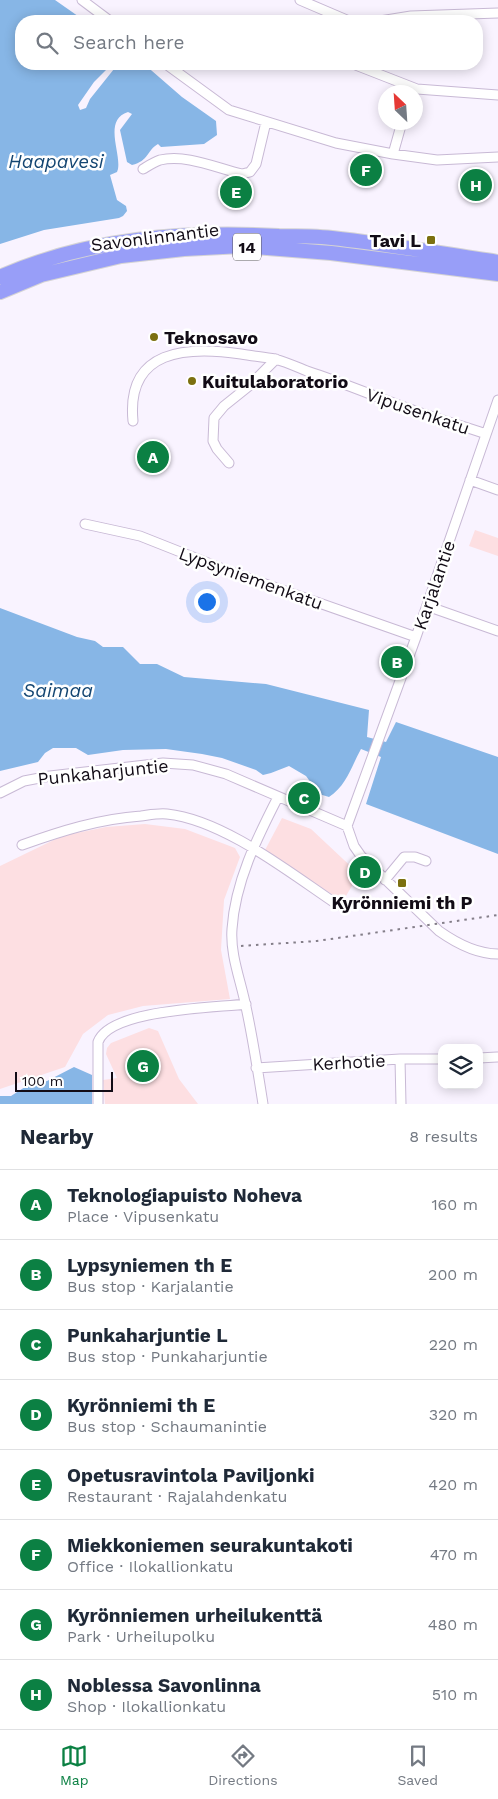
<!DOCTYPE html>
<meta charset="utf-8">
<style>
:root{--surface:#fff;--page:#f2f2f3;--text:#1f2937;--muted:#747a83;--line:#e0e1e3;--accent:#0b8043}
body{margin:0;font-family:"Work Sans",sans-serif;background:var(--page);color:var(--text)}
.controls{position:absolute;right:15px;bottom:15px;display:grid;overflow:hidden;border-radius:10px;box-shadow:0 2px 12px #0003}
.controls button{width:45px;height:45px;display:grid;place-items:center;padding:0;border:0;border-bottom:1px solid var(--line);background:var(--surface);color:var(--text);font:25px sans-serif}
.compass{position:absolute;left:378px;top:85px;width:45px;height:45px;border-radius:50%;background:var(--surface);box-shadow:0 2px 12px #0003;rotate:335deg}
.scale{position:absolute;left:15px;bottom:12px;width:98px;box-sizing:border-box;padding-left:5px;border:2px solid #120c16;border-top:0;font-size:14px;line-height:18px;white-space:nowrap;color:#120c16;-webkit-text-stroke:4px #fff;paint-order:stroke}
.you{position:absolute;left:206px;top:601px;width:18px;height:18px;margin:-12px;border:4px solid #fff;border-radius:50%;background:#1a73e8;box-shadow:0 0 0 8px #1a73e833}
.badge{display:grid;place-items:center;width:32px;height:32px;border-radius:50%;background:var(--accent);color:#fff;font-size:16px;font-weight:700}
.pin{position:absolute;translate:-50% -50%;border:2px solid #fff;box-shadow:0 1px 5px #0006}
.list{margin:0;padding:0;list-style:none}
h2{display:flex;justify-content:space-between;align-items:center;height:65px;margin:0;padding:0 20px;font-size:21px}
h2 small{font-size:16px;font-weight:400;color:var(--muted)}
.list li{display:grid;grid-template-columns:32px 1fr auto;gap:15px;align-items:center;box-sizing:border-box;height:70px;padding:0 20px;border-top:1px solid var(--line)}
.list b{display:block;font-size:19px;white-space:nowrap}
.list p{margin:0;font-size:16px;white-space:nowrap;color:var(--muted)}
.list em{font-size:16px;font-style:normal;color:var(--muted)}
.icon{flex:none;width:28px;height:28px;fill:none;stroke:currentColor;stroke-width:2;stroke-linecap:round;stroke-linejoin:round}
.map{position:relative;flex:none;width:498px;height:1104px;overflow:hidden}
.search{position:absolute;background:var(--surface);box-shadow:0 2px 12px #0003;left:15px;right:15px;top:15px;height:55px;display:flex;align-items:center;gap:12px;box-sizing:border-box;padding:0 18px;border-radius:20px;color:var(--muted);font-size:19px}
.sheet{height:625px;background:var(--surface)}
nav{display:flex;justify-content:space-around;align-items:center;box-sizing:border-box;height:70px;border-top:1px solid var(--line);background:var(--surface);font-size:14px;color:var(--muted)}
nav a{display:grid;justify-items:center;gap:2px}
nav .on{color:var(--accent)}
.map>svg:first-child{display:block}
.green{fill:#fddfe2}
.water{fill:#87b6e6}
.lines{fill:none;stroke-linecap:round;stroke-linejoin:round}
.minor-casing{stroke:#c8b9d5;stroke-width:11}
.highway-casing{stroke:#d4d3d5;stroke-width:16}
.minor{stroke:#fff;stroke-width:9}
.highway{stroke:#989ef8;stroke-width:14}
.rail{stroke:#847e89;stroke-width:2;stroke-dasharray:2.5 5;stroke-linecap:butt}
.poi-dot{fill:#7c7010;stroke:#fff;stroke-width:2}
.labels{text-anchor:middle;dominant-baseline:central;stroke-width:5;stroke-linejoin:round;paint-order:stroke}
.shield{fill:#fff;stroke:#59555c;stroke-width:1}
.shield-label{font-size:16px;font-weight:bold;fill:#120c16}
.street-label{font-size:18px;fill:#120c16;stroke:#fff}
.poi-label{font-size:18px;font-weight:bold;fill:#120c16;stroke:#fff;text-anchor:start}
.water-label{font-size:19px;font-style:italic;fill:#144672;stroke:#fff}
</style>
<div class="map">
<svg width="498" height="1104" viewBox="0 0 498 1104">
<rect width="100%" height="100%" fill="#f9f3ff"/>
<path class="green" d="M475 530 498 538V556L469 546Z
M282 818 311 829 359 874 343 901 264 852Z
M145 824 185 829 235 848 240 857 224 900 221 950 230 999 143 1006 108 1015 83 1034 65 1067 0 1089V866L62 836 106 827Z
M149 1028 158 1031 179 1079 198 1104H105L103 1080 117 1078 106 1054 107 1048 111 1043Z"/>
<path class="water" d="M0 0H55L85 21H21V64H112L94 82 78 105 80 110 86 108 90 99 118 64H144L182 97 216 121 217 135 204 144 161 147 158 144C147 150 149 161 132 165L127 162 120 130 132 114 128 112C103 120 121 152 118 169L117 172 110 175 117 200 126 206 127 211 123 216 119 218 44 230 0 244Z
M0 608 77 637 95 641 103 647H123L140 664H157L184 677 266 684 369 710 367 737 386 742 396 722 498 757V854L366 804 381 757 361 749C351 767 347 785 329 797L319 794 306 776 289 766 271 773 263 775 256 770 222 758 202 754 166 749 123 750 88 755 76 748H53L45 753 38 762 0 771Z
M74 1067 92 1075V1104H0V1096H11L25 1087 47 1081Z"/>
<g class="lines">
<g class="minor-casing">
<path id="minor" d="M82 0 110 21
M300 0 349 21
M380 21 411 16 498 13
M166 64 229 110 336 143 393 154 437 160 498 157
M353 64 417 89 498 95
M393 154 402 122
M143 169C148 166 154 162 160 160 187 154 216 168 242 174L250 172 256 164 266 122
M133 421C126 349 187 346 241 354 252 356 264 357 275 359 286 362 297 367 307 371 341 382 374 396 407 408 433 418 460 425 486 434
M229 463 217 449 213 441 214 418 224 406 249 386 276 359
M470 480 498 490
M85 524 140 536 231 572 416 637
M427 606 498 631
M0 793 24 781 50 776 163 763 193 765 226 774 347 826
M347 826 416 637 498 400
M347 826 354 846 361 856 439 931C456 943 476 954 498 954
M22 845C61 831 99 819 141 816 149 815 159 813 167 814 224 820 290 873 338 905
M385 880 404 857H415L426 861
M479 1058 497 1057
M400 1059 401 1104
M256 1068 400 1059H442
M98 1104V1042C110 1009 215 1008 246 1004
M263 1104C258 1072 253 1039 246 1007 241 981 230 955 232 929 235 882 257 838 278 797"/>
</g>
<g class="highway-casing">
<path id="highway" d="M0 277C88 238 184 231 279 236 297 236 315 236 332 238 388 244 443 254 498 262
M0 292 41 275 121 256 184 249 242 246 331 253 498 274"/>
</g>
<use href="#minor" class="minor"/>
<use href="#highway" class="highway"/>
<path class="rail" d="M241 946 317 941 498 915"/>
</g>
<g class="poi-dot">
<rect x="426" y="235" width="10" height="10" rx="2.5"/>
<circle cx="154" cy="337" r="5"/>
<circle cx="192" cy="381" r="5"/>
<rect x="397" y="878" width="10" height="10" rx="2.5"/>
</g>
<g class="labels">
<rect class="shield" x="233" y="233.5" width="28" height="27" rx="4"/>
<g class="shield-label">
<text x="247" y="247">14</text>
</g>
<g class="street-label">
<text transform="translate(155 237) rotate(-7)">Savonlinnantie</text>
<text transform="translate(418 411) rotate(19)">Vipusenkatu</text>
<text transform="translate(251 578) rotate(20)">Lypsyniemenkatu</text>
<text transform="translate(434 585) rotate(-71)">Karjalantie</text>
<text transform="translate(103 772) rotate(-6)">Punkaharjuntie</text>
<text transform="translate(349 1062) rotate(-3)">Kerhotie</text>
</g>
<g class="poi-label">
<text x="421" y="240" text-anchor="end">Tavi L</text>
<text x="164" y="337">Teknosavo</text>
<text x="202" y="381">Kuitulaboratorio</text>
<text x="402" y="902" text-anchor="middle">Kyrönniemi th P</text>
</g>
<g class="water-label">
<text x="56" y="161">Haapavesi</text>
<text x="58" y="690">Saimaa</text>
</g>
</g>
</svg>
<div class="controls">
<button><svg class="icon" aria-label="layers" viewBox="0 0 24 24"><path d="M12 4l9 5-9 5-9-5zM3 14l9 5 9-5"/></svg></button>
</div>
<svg class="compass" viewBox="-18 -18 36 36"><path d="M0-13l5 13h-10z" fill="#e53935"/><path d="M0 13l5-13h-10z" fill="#747a83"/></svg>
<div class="scale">100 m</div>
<div class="you"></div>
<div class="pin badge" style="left:153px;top:457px">A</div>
<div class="pin badge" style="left:397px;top:662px">B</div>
<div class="pin badge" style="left:304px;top:798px">C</div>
<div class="pin badge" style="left:365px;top:872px">D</div>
<div class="pin badge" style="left:236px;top:192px">E</div>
<div class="pin badge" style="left:366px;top:170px">F</div>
<div class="pin badge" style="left:143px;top:1066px">G</div>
<div class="pin badge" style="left:476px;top:185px">H</div>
<div class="search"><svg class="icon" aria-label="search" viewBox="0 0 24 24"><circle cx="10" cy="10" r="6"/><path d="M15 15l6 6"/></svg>Search here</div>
</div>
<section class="sheet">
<h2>Nearby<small>8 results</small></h2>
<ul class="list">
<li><span class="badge">A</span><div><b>Teknologiapuisto Noheva</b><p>Place · Vipusenkatu</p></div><em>160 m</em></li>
<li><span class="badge">B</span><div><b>Lypsyniemen th E</b><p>Bus stop · Karjalantie</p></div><em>200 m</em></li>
<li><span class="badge">C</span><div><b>Punkaharjuntie L</b><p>Bus stop · Punkaharjuntie</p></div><em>220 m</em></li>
<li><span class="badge">D</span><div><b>Kyrönniemi th E</b><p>Bus stop · Schaumanintie</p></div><em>320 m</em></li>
<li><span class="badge">E</span><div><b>Opetusravintola Paviljonki</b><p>Restaurant · Rajalahdenkatu</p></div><em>420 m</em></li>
<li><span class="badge">F</span><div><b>Miekkoniemen seurakuntakoti</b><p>Office · Ilokallionkatu</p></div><em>470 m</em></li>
<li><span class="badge">G</span><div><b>Kyrönniemen urheilukenttä</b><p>Park · Urheilupolku</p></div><em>480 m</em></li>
<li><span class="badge">H</span><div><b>Noblessa Savonlinna</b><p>Shop · Ilokallionkatu</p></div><em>510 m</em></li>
</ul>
</section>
<nav>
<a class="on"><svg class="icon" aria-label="map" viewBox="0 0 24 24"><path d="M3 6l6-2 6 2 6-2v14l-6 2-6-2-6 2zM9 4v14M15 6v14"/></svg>Map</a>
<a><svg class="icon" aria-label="directions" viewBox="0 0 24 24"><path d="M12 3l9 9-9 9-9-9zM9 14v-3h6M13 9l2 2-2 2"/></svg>Directions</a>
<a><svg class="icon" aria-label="saved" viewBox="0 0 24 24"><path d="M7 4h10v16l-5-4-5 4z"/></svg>Saved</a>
</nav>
